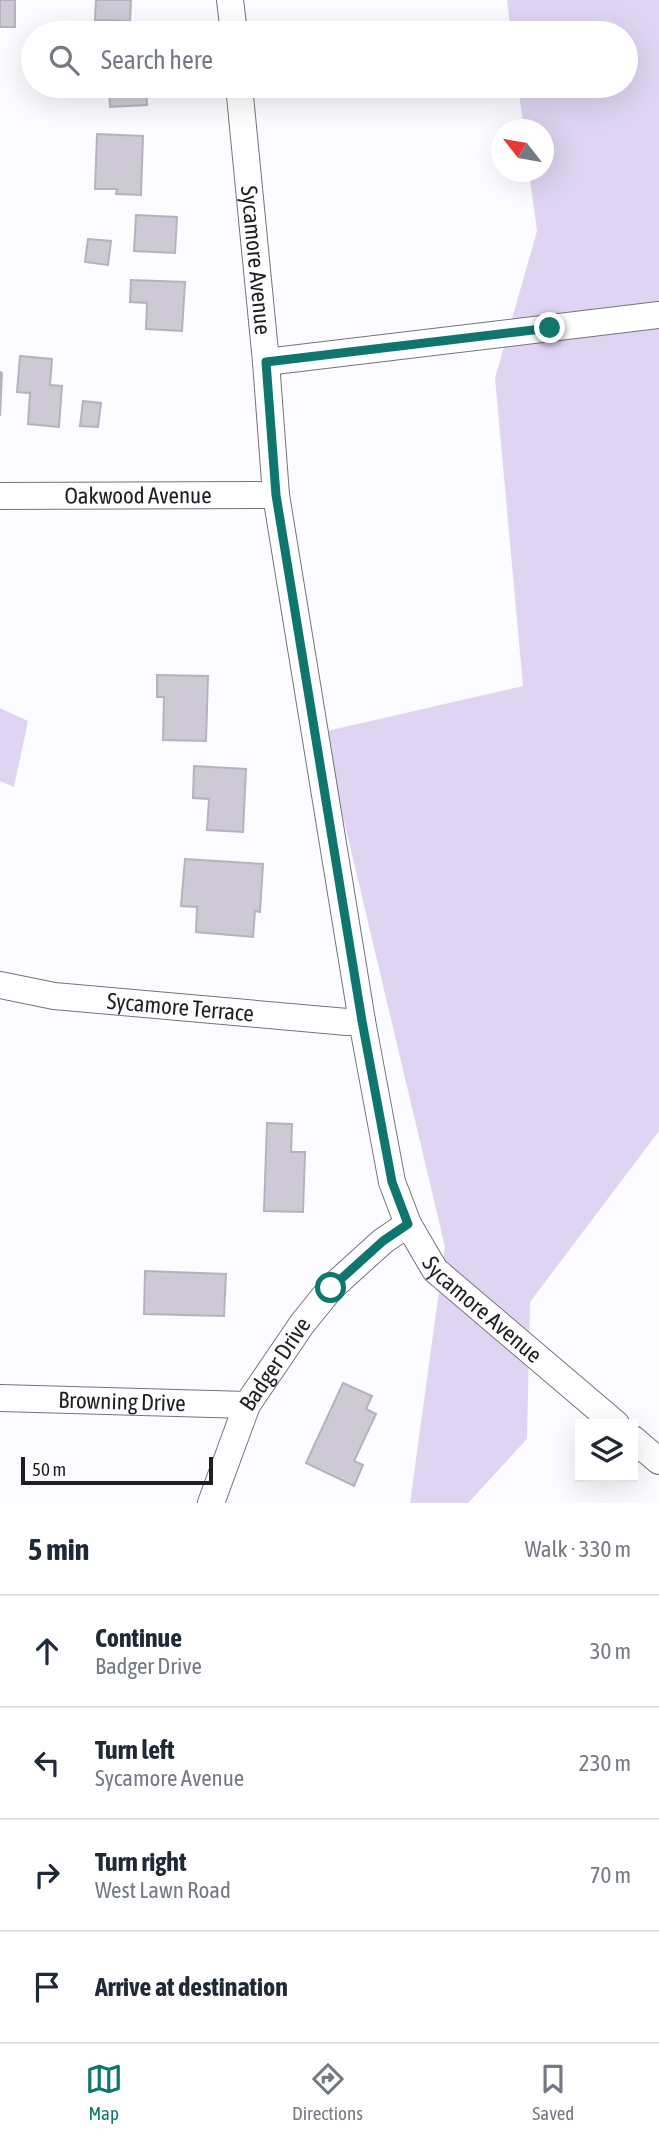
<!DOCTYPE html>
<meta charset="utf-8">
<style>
:root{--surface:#fff;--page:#f6f6f7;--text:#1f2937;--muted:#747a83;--line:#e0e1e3;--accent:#0f766e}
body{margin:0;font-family:"Asap Condensed",sans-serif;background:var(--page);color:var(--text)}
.controls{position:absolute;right:21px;bottom:21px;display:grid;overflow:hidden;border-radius:0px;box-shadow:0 7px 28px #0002}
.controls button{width:63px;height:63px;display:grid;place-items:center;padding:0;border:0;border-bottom:2px solid var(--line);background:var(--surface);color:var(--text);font:35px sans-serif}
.compass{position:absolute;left:491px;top:119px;width:63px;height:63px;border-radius:50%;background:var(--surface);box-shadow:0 7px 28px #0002;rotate:301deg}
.scale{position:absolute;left:21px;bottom:18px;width:192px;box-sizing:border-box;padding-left:7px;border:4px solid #201e22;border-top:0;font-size:19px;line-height:24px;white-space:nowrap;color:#201e22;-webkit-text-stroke:5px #fff;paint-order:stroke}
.stop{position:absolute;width:21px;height:21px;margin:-16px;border:5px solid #0f766e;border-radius:50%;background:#fff}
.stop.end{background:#0f766e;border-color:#fff;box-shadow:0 2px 7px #0008}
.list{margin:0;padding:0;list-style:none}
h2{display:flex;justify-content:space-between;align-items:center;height:91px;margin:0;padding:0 28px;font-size:30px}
h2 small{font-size:23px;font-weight:400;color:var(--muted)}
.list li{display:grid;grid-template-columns:46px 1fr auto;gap:21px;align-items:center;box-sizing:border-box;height:112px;padding:0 28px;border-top:2px solid var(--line)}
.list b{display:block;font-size:26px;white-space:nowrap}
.list p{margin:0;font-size:23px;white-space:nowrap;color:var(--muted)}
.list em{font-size:23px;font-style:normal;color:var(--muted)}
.icon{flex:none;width:38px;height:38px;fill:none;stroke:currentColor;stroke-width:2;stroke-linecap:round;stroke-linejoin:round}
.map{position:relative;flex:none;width:659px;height:1503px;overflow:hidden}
.search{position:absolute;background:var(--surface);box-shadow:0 7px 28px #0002;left:21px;right:21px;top:21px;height:77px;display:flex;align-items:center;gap:18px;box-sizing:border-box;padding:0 24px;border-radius:38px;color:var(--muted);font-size:26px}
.sheet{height:539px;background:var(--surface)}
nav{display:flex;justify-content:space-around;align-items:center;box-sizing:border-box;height:98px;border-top:2px solid var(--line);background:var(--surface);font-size:19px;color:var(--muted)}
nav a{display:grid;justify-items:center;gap:4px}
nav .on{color:var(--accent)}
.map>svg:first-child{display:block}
.green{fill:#dfd5f3}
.building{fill:#cdcad5;stroke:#b5b2bd;stroke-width:2}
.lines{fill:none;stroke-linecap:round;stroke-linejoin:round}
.minor-casing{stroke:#75727b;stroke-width:28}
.minor{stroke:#fff;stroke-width:26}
.route{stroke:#0f766e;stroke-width:9}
.labels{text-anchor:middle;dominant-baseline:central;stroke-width:7;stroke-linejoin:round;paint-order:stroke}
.street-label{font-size:23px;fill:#201e22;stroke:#fff}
</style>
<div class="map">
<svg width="659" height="1503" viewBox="0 0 659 1503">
<rect width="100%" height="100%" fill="#fcfbff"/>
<path class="green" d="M507 0H659V1131L530 1302 527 1439 468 1503H410L445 1247 323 732 523 686 495 378 537 231 529 172H544V130L524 129 518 86H626V33H511Z
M0 708 28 721 14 787 0 781Z"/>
<path class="building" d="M0 0H15V27H0Z
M96 0H131L130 21 95 20Z
M109 86H146L147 105 110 107Z
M97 134 143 136 141 195 116 194 117 189H95Z
M136 215 177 217 175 253 134 251Z
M88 239 111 241 108 265 85 262Z
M131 280 185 282 182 331 146 329 147 303 130 302Z
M20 356 52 359 50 385 62 386 59 427 28 424 30 393 17 392Z
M0 372 2 373 0 416Z
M83 401 101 403 98 427 80 426Z
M157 675 208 676 206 741 163 740 164 697H157Z
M194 766 246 769 243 832 207 830 209 799 193 798Z
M185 859 263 864 260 912 255 911 253 937 196 932 197 907 181 906Z
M267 1123 292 1124 291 1152H305L303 1212 264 1211Z
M145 1271 226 1274 224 1316 144 1314Z
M343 1383 372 1396 366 1409 376 1414 354 1461 363 1465 354 1486 306 1463Z"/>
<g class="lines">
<g class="minor-casing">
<g id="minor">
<path d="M230 0 234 33"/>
<path id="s1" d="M239 86 266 362 276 495 362 1021 392 1182 408 1224 435 1270 616 1424"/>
<path d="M266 362 659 315"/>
<path id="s2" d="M0 496 276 495"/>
<path id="s3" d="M0 985 54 996 347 1022 362 1021"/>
<path id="s4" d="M0 1398 247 1405"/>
<path d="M633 1439 659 1461"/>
<path id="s5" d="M211 1503 247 1405 302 1324 331 1288 383 1241 408 1224"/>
</g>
</g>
<use href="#minor" class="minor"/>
</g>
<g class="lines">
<path class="route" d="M331 1288 383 1241 408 1224 392 1182 362 1021 276 495 266 362 550 328"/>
</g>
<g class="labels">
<g class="street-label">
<text stroke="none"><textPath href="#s1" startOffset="175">Sycamore Avenue</textPath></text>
<text stroke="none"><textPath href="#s2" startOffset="138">Oakwood Avenue</textPath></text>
<text stroke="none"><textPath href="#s3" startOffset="182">Sycamore Terrace</textPath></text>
<text stroke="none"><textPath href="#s1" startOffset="1267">Sycamore Avenue</textPath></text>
<text stroke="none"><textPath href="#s5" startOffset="154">Badger Drive</textPath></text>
<text stroke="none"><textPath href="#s4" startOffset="122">Browning Drive</textPath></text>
</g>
</g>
</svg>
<div class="controls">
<button><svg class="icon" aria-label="layers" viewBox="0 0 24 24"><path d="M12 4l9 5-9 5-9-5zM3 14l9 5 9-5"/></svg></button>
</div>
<svg class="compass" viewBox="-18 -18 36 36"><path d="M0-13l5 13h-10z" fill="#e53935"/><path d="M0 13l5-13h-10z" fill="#747a83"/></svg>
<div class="scale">50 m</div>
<div class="stop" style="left:331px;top:1288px"></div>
<div class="stop end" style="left:550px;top:328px"></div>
<div class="search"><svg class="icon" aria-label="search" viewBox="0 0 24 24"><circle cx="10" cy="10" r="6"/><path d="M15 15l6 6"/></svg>Search here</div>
</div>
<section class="sheet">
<h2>5 min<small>Walk · 330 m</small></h2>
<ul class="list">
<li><svg class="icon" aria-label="ahead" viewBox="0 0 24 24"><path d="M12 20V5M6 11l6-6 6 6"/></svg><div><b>Continue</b><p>Badger Drive</p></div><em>30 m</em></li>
<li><svg class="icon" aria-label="left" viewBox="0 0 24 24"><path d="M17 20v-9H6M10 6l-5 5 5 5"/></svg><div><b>Turn left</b><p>Sycamore Avenue</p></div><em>230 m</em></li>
<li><svg class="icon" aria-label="right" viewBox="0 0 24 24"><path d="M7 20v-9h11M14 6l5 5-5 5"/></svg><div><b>Turn right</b><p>West Lawn Road</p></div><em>70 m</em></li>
<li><svg class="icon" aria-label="arrive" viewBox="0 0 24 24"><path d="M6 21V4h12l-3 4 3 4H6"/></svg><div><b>Arrive at destination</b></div></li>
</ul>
</section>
<nav>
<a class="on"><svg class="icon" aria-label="map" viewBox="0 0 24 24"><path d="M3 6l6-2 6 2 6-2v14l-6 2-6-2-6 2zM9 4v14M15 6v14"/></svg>Map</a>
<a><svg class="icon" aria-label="directions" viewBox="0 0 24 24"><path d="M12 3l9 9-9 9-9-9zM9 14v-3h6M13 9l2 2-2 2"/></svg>Directions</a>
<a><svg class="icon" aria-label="saved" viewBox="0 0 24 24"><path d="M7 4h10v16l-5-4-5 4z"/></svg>Saved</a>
</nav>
